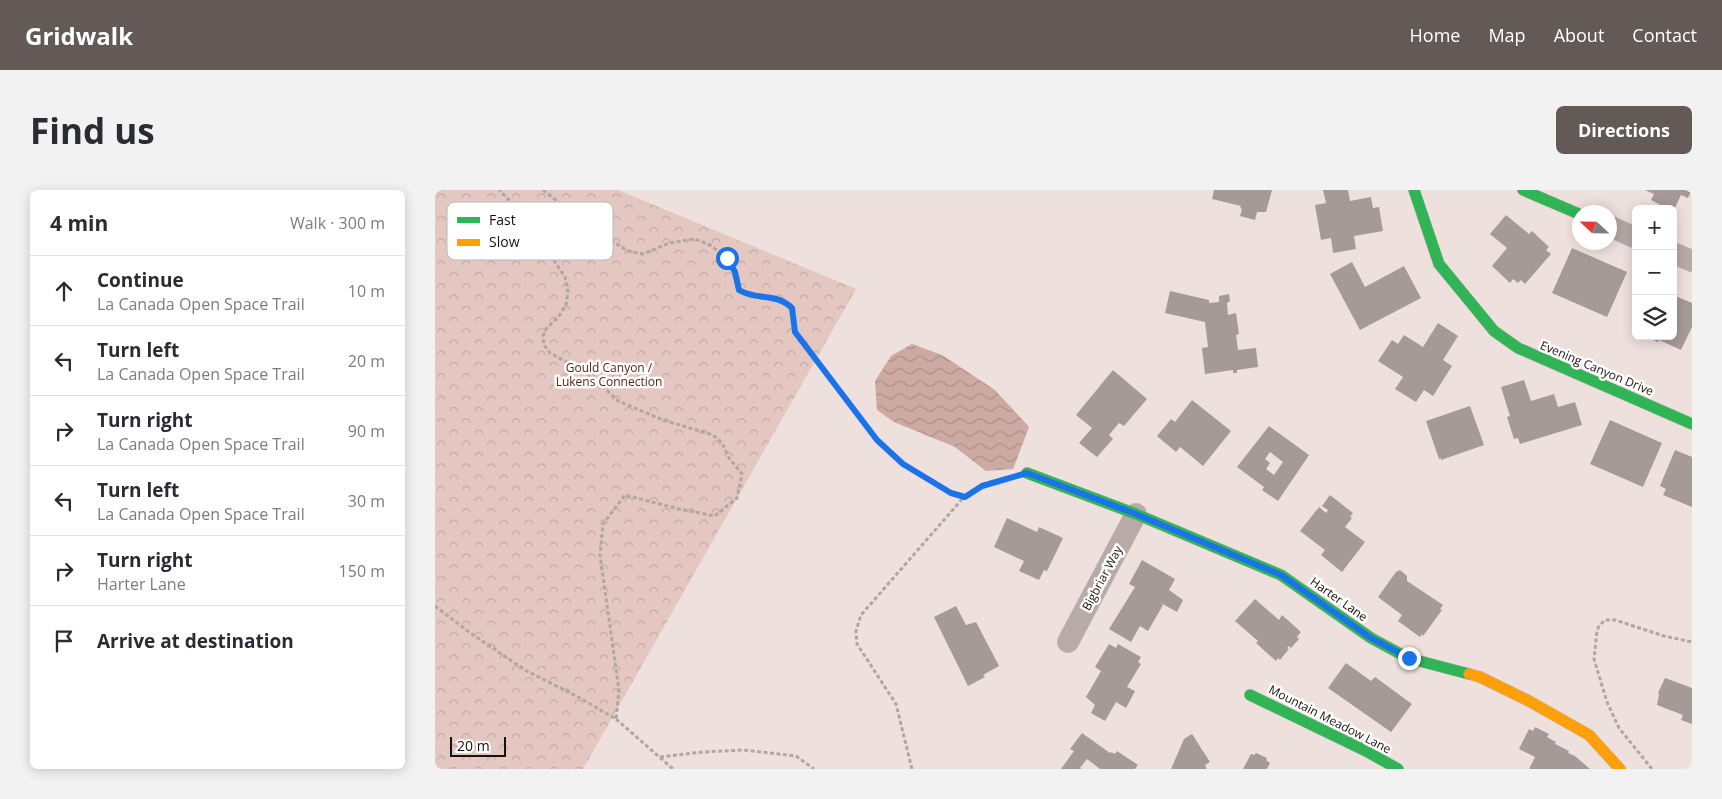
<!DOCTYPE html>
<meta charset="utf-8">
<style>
:root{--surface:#fff;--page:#f2f2f3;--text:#2b2b33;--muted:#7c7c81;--line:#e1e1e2;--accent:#635956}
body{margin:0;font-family:"Open Sans",sans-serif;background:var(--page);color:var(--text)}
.controls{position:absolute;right:15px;top:15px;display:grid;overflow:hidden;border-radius:8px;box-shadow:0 2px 12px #0003}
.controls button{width:45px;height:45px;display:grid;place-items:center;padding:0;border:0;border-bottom:1px solid var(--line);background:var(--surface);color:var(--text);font:25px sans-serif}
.compass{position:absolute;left:1137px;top:15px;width:45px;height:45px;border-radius:50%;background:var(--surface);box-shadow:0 2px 12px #0003;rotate:292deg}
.scale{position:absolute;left:15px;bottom:12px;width:56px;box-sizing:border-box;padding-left:5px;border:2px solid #18100e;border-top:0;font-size:14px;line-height:18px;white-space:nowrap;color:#18100e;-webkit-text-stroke:4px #fff;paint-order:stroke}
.stop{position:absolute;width:15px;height:15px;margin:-11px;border:4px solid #1a73e8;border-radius:50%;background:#fff}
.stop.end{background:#1a73e8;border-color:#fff;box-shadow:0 1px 5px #0008}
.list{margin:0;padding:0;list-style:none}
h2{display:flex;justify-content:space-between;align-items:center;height:65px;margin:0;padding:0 20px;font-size:21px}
h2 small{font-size:16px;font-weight:400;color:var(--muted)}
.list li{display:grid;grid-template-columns:32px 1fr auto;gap:15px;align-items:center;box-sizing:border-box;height:70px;padding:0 20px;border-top:1px solid var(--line)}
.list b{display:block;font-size:19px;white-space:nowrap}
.list p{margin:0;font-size:16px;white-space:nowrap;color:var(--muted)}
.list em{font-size:16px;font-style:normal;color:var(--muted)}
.icon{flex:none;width:28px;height:28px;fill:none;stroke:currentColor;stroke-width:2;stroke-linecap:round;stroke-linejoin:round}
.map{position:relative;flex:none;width:1257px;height:579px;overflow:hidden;border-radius:8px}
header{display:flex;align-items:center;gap:30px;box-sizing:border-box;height:70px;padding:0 25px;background:var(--accent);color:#fff}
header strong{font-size:24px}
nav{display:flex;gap:28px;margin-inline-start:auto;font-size:18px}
.intro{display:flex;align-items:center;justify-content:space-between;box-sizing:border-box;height:120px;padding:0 30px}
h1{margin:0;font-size:35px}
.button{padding:12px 22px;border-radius:8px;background:var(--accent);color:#fff;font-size:18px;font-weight:700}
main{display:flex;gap:30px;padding:0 30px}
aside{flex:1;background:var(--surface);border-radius:8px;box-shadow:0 2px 12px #0003}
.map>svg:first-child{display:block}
.park{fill:url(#park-crowns)}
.water{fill:url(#water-waves)}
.building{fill:#a59a98;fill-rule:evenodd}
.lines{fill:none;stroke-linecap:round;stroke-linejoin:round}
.street-casing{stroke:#c6bbb9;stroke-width:22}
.fast-casing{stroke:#c6bbb9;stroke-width:12}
.slow-casing{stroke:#c6bbb9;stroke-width:12}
.path{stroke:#b2a6a3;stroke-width:3;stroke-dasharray:4 2.5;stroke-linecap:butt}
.street{stroke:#b8aaa7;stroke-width:21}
.fast{stroke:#30b455;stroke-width:11}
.slow{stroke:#ff9f0a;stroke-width:11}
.route{stroke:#1a73e8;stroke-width:6}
.labels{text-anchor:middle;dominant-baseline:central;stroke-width:5;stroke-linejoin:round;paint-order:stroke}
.park-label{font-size:12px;fill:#5a2315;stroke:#fff}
.street-label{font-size:12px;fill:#18100e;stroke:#fff}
.key{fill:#fff;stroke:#bab7b7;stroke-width:1}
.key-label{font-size:14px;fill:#18100e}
</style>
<header>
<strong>Gridwalk</strong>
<nav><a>Home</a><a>Map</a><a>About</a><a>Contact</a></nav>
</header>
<div class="intro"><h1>Find us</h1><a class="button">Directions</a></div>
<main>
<aside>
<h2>4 min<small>Walk · 300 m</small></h2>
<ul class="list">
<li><svg class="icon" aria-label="ahead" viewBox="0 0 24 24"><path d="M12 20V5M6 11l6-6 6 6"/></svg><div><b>Continue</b><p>La Canada Open Space Trail</p></div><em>10 m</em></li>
<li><svg class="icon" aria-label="left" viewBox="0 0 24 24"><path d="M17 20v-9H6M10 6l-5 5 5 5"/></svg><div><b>Turn left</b><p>La Canada Open Space Trail</p></div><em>20 m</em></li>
<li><svg class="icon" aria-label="right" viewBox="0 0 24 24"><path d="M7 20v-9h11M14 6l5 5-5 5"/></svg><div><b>Turn right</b><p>La Canada Open Space Trail</p></div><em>90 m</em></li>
<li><svg class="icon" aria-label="left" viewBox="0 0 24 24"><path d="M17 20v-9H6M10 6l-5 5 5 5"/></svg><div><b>Turn left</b><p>La Canada Open Space Trail</p></div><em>30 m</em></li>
<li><svg class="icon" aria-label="right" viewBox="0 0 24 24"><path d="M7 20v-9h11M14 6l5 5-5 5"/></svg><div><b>Turn right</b><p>Harter Lane</p></div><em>150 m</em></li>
<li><svg class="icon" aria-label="arrive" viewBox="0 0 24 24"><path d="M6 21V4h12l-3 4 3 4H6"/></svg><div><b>Arrive at destination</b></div></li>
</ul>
</aside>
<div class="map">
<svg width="1257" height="579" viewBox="0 0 1257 579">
<defs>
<pattern id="park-crowns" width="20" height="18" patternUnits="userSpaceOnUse" patternTransform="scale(1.25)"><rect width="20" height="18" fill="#e4c7c0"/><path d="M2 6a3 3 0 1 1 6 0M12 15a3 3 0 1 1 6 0" fill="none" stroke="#c3aaa4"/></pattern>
<pattern id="water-waves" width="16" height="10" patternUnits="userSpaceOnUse" patternTransform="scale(1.25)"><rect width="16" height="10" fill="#cca9a1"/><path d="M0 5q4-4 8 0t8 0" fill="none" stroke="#ae9089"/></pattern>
</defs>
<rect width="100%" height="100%" fill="#eee0dd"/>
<path class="park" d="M0 0H183L421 99 148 579H0Z"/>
<path class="water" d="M477 154 507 165 560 200 594 237 578 279 551 281 520 257 459 232 442 220 440 191 456 166Z"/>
<path class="building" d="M779 0H837L831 22H822L820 30 805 26 807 19 805 18 806 16 777 9Z
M888 0H913L915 11 936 7 938 18 944 17 948 41 919 46 921 59 898 63 896 48 886 50 880 15 891 13Z
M1210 0H1257L1253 8 1246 5 1238 22V19H1233L1216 10 1219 4Z
M1071 25 1094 44 1097 41 1114 57 1111 60 1116 64 1090 94 1086 90 1083 93 1078 89 1075 93 1057 76 1072 58 1055 44Z
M1137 58 1192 82 1172 127 1117 103Z
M917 72 930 97 969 76 986 108 925 140 895 84Z
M735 101 774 110V113L784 112V106L794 104 795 111 792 113 793 125 801 123 804 144 801 145 803 160 821 158 823 177 802 180V183H798V180L770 184 767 158 773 157 770 132 730 123Z
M1238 105 1257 113V137L1246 160 1224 150 1223 152 1209 146H1238Z
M1003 133 1023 146 1008 170 1017 176 998 206 989 200 981 212 960 199 968 187 943 171 957 150 963 154 969 145 988 157Z
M678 180 712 209 689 236 684 233 674 245 678 249 662 267 644 253 657 238 641 225Z
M1089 190 1096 211 1119 204 1123 217 1140 212 1147 235 1085 254 1083 248 1079 249 1072 227 1075 226 1066 197Z
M757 210 796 241 768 276 745 257 741 262 722 246 736 229 740 232Z
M1035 216 1049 255 1006 270V268L1004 269 991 231Z
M1175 230 1227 253 1208 297 1155 274Z
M834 236 874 265 843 311 827 300 829 297 802 277ZM835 262 848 272 839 285 831 279 835 273 830 269Z
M1240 260 1257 267V317L1228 305 1231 299 1225 296Z
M895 305 918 323 915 327 917 328 910 337 930 352 907 382 886 365 890 360 865 341 884 317 891 323 893 320 887 316Z
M572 328 602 342 604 337 628 348 612 381 609 380 604 390 584 381 589 371 559 357Z
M707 370 740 389 734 400 748 410 742 422 726 413 728 415 713 441 705 436 696 452 674 439 700 397 694 394Z
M965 380 972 386V391L1008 415 1005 419 1007 420 988 446 987 444 985 447 963 431 967 425 943 407 961 382Z
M820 409 844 430 847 425 866 442 862 447 864 449 856 458 854 456 852 458 854 459 845 470 843 468 841 471 821 453 823 451 800 431Z
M521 416 531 435 541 432 564 476 548 485 550 487 533 496 499 427Z
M674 454 681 458 683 454 706 467 703 472 706 474 692 497 700 501 691 518 681 512 670 531 656 523 660 515 651 507 666 481 660 477Z
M911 473 936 491 940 487 977 514 956 542 893 498Z
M1230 488 1257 498V534L1246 530 1248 525 1222 515 1224 504 1223 503Z
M1100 537 1114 544 1112 547 1121 552 1120 554 1134 561 1133 563 1140 566 1155 579H1094L1100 567 1084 559 1094 539 1098 541Z
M647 543 675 563 676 562 680 564 682 561 703 575 700 579H665L652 569 645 578 647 579H626L639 561 635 559Z
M757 544 775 572 770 575 772 579H736L749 549Z
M821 563 832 568 831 570 835 573 832 579H808L816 564 819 565Z"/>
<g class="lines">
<g class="street-casing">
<path id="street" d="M1174 36 1201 48
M1238 63 1257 71
M633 452 701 324"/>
</g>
<g class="fast-casing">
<path id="fast" d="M979 0 1004 74 1059 141 1083 158 1257 234
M1088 0 1144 24
M592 283 701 324 846 385 936 448 973 468 1034 484
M815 505 931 561 963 579"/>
</g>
<g class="slow-casing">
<path id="slow" d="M1034 484 1045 487 1094 511 1154 545 1185 579"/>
</g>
<path class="path" d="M108 0 152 35 193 61 208 64 234 53 260 49 275 55 292 68 300 82 304 100C322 111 339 101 357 118L360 142 442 250 468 274 517 303 529 307
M0 416 34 442 90 480 145 508 181 529 184 500 165 365 168 334 190 305 244 319 280 326 302 308 307 284 294 268 287 253 278 245 228 230 183 211 157 186 115 163 109 155 108 146 111 139 124 126 131 115 133 102 130 87 88 24 64 0
M181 529 238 579
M225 567 268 562 308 560 361 566 379 579
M477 579 461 514 422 454 421 441 426 425 529 307 547 296 572 289
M1217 579 1184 538 1172 512 1159 469 1162 441 1164 436 1170 430H1180L1229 446 1257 452"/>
<use href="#street" class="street"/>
<use href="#fast" class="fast"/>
<use href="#slow" class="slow"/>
</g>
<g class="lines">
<path class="route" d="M292 68 300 82 304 100C322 111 340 102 357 118L360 142 442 250 468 274 516 303 530 307 547 296 592 283 701 324 846 385 936 448 974 468"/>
</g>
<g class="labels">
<g class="park-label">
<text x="174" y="177">Gould Canyon /<tspan x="174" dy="14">Lukens Connection</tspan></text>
</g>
<g class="street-label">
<text transform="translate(1162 178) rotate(23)">Evening Canyon Drive</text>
<text transform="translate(667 388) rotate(-62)">Bigbriar Way</text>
<text transform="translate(904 409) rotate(35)">Harter Lane</text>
<text transform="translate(895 529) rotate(27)">Mountain Meadow Lane</text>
</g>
</g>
<rect x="12" y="12" width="166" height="58" rx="8" class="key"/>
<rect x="22" y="27" width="23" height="6" fill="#30b455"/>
<rect x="22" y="49" width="23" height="7" fill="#ff9f0a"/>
<g class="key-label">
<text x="54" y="35">Fast</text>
<text x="54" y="57">Slow</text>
</g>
</svg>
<div class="controls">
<button>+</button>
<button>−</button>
<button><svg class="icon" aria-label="layers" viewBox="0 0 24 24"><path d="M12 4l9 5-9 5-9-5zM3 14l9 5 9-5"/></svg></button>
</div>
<svg class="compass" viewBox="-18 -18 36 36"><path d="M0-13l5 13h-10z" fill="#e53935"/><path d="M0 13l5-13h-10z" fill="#7c7c81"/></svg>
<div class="scale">20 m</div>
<div class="stop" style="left:292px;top:68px"></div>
<div class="stop end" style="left:974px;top:468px"></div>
</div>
</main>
